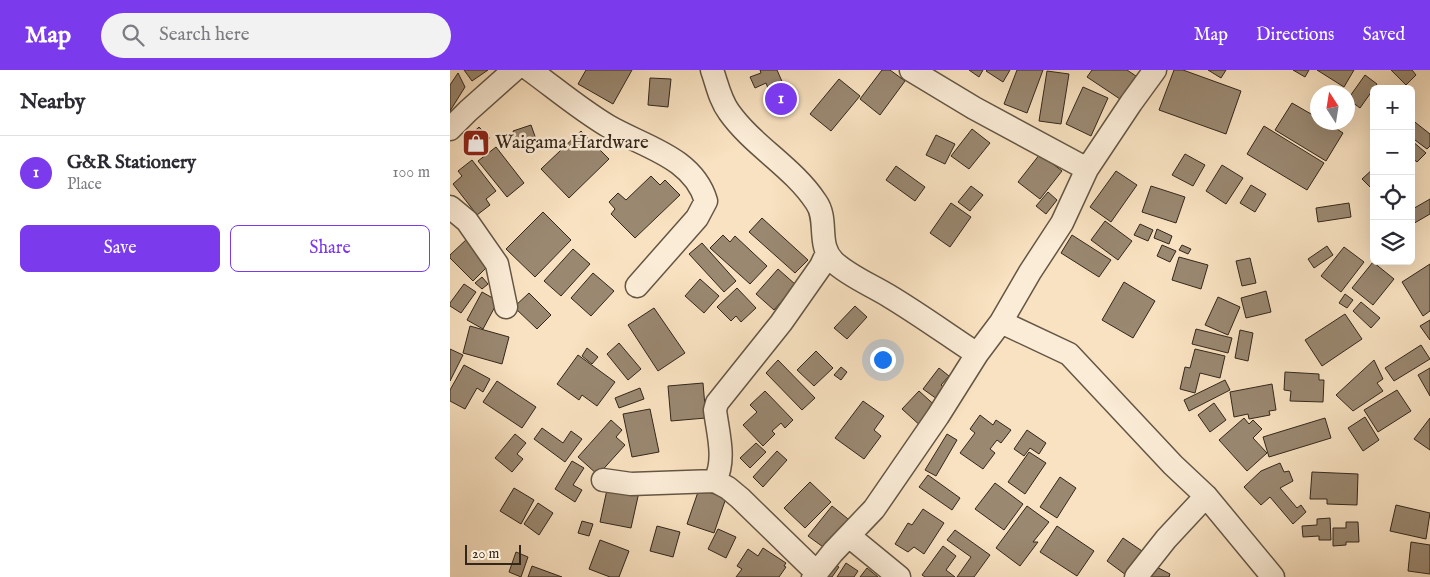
<!DOCTYPE html>
<meta charset="utf-8">
<style>
:root{--surface:#fff;--page:#f2f2f3;--text:#2b2b33;--muted:#7c7c81;--line:#e1e1e2;--accent:#7c3aed}
body{margin:0;font-family:"IM FELL English",serif;background:var(--page);color:var(--text)}
.controls{position:absolute;right:15px;top:15px;display:grid;overflow:hidden;border-radius:8px;box-shadow:0 5px 20px #0002}
.controls button{width:45px;height:45px;display:grid;place-items:center;padding:0;border:0;border-bottom:1px solid var(--line);background:var(--surface);color:var(--text);font:25px sans-serif}
.compass{position:absolute;left:860px;top:15px;width:45px;height:45px;border-radius:50%;background:var(--surface);box-shadow:0 5px 20px #0002;rotate:348deg}
.scale{position:absolute;left:15px;bottom:12px;width:56px;box-sizing:border-box;padding-left:5px;border:2px solid #33271b;border-top:0;font-size:14px;line-height:18px;white-space:nowrap;color:#33271b;-webkit-text-stroke:4px #fbecd7;paint-order:stroke}
.you{position:absolute;left:432px;top:289px;width:18px;height:18px;margin:-12px;border:4px solid #fff;border-radius:50%;background:#1a73e8;box-shadow:0 0 0 8px #1a73e833}
.badge{display:grid;place-items:center;width:32px;height:32px;border-radius:50%;background:var(--accent);color:#fff;font-size:16px;font-weight:700}
.pin{position:absolute;translate:-50% -50%;border:2px solid #fff;box-shadow:0 1px 5px #0006}
.list{margin:0;padding:0;list-style:none}
h2{display:flex;justify-content:space-between;align-items:center;height:65px;margin:0;padding:0 20px;font-size:21px}
h2 small{font-size:16px;font-weight:400;color:var(--muted)}
.list li{display:grid;grid-template-columns:32px 1fr auto;gap:15px;align-items:center;box-sizing:border-box;height:75px;padding:0 20px;border-top:1px solid var(--line)}
.list b{display:block;font-size:19px;white-space:nowrap}
.list p{margin:0;font-size:16px;white-space:nowrap;color:var(--muted)}
.list em{font-size:16px;font-style:normal;color:var(--muted)}
.actions{display:flex;gap:10px;padding:15px 20px}
.actions a{flex:1;padding:11px 0;border:1px solid var(--accent);border-radius:8px;text-align:center;font-size:18px;color:var(--accent)}
.actions .main{background:var(--accent);color:#fff}
.icon{flex:none;width:28px;height:28px;fill:none;stroke:currentColor;stroke-width:2;stroke-linecap:round;stroke-linejoin:round}
.map{position:relative;flex:none;width:980px;height:507px;overflow:hidden}
header{display:flex;align-items:center;gap:30px;box-sizing:border-box;height:70px;padding:0 25px;background:var(--accent);color:#fff}
header strong{font-size:24px}
nav{display:flex;gap:28px;margin-inline-start:auto;font-size:18px}
.search{width:350px;height:45px;background:var(--page);display:flex;align-items:center;gap:12px;box-sizing:border-box;padding:0 18px;border-radius:28px;color:var(--muted);font-size:19px}
main{display:flex}
aside{flex:1;background:var(--surface)}
.map>svg:first-child{display:block}
.building{fill:#9a8871;stroke:#33271b}
.lines{fill:none;stroke-linecap:round;stroke-linejoin:round}
.minor-casing{stroke:#645644;stroke-width:25}
.minor{stroke:#fbecd7;stroke-width:22}
.labels{text-anchor:middle;dominant-baseline:central;stroke-width:5;stroke-linejoin:round;paint-order:stroke}
.poi-label{font-size:19px;fill:#33271b;stroke:#fbecd7;text-anchor:start}
</style>
<header>
<strong>Map</strong>
<div class="search"><svg class="icon" aria-label="search" viewBox="0 0 24 24"><circle cx="10" cy="10" r="6"/><path d="M15 15l6 6"/></svg>Search here</div>
<nav><a>Map</a><a>Directions</a><a>Saved</a></nav>
</header>
<main>
<aside>
<h2>Nearby<small></small></h2>
<ul class="list">
<li><span class="badge">1</span><div><b>G&amp;R Stationery</b><p>Place</p></div><em>100 m</em></li>
</ul>
<div class="actions"><a class="main">Save</a><a>Share</a></div>
</aside>
<div class="map">
<svg width="980" height="507" viewBox="0 0 980 507">
<rect width="100%" height="100%" fill="#f9e2c1"/>
<filter id="stains"><feTurbulence type="fractalNoise" baseFrequency=".004" numOctaves="4"/><feColorMatrix values="0 0 0 0 .2 0 0 0 0 .09 0 0 0 0 .02 0 0 0 .5 -.17"/></filter>
<radialGradient id="worn" r=".72"><stop offset=".6" stop-color="#630" stop-opacity="0"/><stop offset="1" stop-color="#630" stop-opacity=".3"/></radialGradient>
<path class="building" d="M14 0H38L22 11Z
M136 0H182L163 34 128 14Z
M310 0H327L344 39 329 46 316 13 305 18 300 7 311 3Z
M432 0H440L455 11 430 45 410 29Z
M519 0H533L529 7Z
M537 0H560L553 12 536 1Z
M567 0H593L577 43 554 34Z
M642 0H677L689 8 673 31 637 7Z
M724 0H733L791 21 776 64 709 40Z
M758 0H776L771 8Z
M843 0H859L855 7Z
M867 0H904L894 17Z
M941 0H962L966 5 956 15Z
M597 1 619 4 611 54 589 51Z
M8 3 15 17 0 41V15Z
M915 5 927 14 910 38 898 29Z
M200 8 221 9 218 37 198 35Z
M389 9 410 26 381 61 360 44Z
M633 17 658 28 641 66 616 54Z
M842 33 868 48V52H876L893 63 876 91 825 60Z
M961 49 980 64V76L977 79 961 67Z
M81 55 87 72 69 78 63 61Z
M814 56 874 93 857 120 797 84Z
M29 57 40 68 26 82 15 70Z
M522 59 540 73 519 99 501 86Z
M131 61 159 89 119 128 91 99Z
M486 65 505 74 495 94 476 85Z
M961 70 976 83 967 92 961 87Z
M46 77 74 113 57 127 28 91Z
M590 84 612 101 590 129 568 112Z
M735 84 755 95 743 116 722 105Z
M22 90 46 121 36 129 40 135 27 145 3 114 12 106 8 101Z
M772 95 793 108 776 134 756 121Z
M446 96 475 117 465 131 436 110Z
M924 98V121L912 109Z
M666 101 687 115 661 152 640 137Z
M201 106 210 115 215 110 230 125 185 168 161 144 165 139 159 132 168 123 176 130Z
M801 115 816 124 805 142 790 133Z
M521 116 533 125 520 141 508 132Z
M701 116 735 127 726 153 692 142Z
M598 122 607 130 596 144 586 136Z
M980 129V144L961 155V140Z
M501 133 521 147 500 177 480 163Z
M899 133 901 147 868 152 866 138Z
M93 142 121 170 85 207 56 179Z
M312 148 358 190 345 203 299 162Z
M655 151 682 171 668 190 641 170Z
M690 154 703 160 698 171 684 165Z
M707 159 722 166 719 174 704 168Z
M273 165 280 172 285 166 317 196 300 214 260 178Z
M622 165 661 190 649 207 611 183Z
M18 168 42 192 23 211 0 188V185Z
M252 173 286 211 274 222 239 184Z
M712 175 726 181 720 192 707 186Z
M732 175 741 179 738 184 729 180Z
M877 176 883 185 864 198 858 189Z
M894 177 914 192 891 222 871 206Z
M123 179 140 194 111 226 94 211Z
M729 187 758 195 751 219 722 210Z
M800 188 806 213 792 216 786 191Z
M923 192 944 209 923 235 902 218Z
M980 194V241L973 246 952 212Z
M328 199 346 215 324 240 306 224Z
M143 203 164 221 141 246 121 228Z
M32 207 38 214 32 219 25 213Z
M250 209 269 226 254 243 235 226Z
M674 212 705 231 683 268 652 250Z
M14 214 26 222 11 243 0 236V233Z
M287 218 306 238 291 252 286 246 281 251 267 237Z
M816 221 821 242 796 248 791 228Z
M32 222 48 231 33 259 17 250Z
M79 223 101 245 87 259 64 237Z
M895 224 903 230 897 238 889 233Z
M768 227 790 237 778 265 755 255Z
M911 232 930 248 921 258 903 241Z
M405 236 417 247 397 269 384 258Z
M204 238 235 283 208 301 178 255Z
M895 244 912 269 872 296 855 270Z
M980 250V270L970 256Z
M20 256 59 267 52 294 13 283Z
M746 259 782 268 778 283 742 274Z
M790 260 803 263 798 291 785 288Z
M169 273 191 299 178 310 157 284Z
M971 275 980 289 944 311 935 298Z
M137 278 148 287 142 294 132 286Z
M0 279 13 285 0 311Z
M745 279 775 286 770 308 750 303 745 323 730 319 735 297 740 298Z
M366 281 383 298 364 316 347 300Z
M128 285 165 312 147 336 132 325 129 330 107 314Z
M328 290 365 328 352 340 316 303Z
M924 290 933 309 927 313 933 321 903 341 886 325Z
M14 295 40 309 33 322 27 318 15 339 0 331V320Z
M391 297 397 302 391 310 384 305Z
M489 298 499 306 491 315 495 318 487 329 473 319Z
M980 298V326L968 305Z
M835 302 869 304V310H874L873 332 840 331 841 321 834 320Z
M775 310 780 320 739 341 734 330Z
M47 311 86 337 72 358 33 332Z
M253 313 256 348 221 351 218 316Z
M822 314 826 340 819 341 820 345 799 349 798 344 784 347 780 322Z
M190 318 194 329 169 338 165 328Z
M947 320 961 341 928 362 914 340Z
M315 321 343 350 335 358 331 353 322 361 325 364 313 376 293 355 307 342 300 335Z
M469 321 490 340 473 358 452 339Z
M413 331 434 346 424 360 431 366 414 389 385 368Z
M764 333 776 350 760 362 748 345Z
M200 339 209 382 182 387 173 344Z
M530 345 543 355 546 350 561 360 551 373 547 370 540 379 545 383 533 399 510 383 525 363 520 359Z
M915 347 929 370 913 381 898 358Z
M794 348 799 354 803 350 812 359 803 368 817 383 797 401 769 370Z
M875 348 881 368 819 387 813 367Z
M980 348V380L964 369Z
M161 350 172 360 166 367 175 375 148 405 128 387Z
M92 358 113 373 121 361 132 369 115 392 84 369Z
M577 360 596 373 589 384 580 378 574 386 564 379Z
M65 364 76 373 67 384 73 389 62 402 45 388Z
M497 364 507 370 486 406 475 400Z
M306 373 316 382 300 398 290 388Z
M327 381 337 390 313 417 303 407Z
M579 382 596 393 575 424 558 412Z
M122 391 134 398 123 415 132 420 125 432 105 419Z
M830 393 834 402 839 401 843 411 830 418 847 438 851 435 856 442 843 454 820 427 811 435 794 417 811 401Z
M862 402 908 404 907 435 877 434V429H860Z
M478 405 510 428 502 440 469 417Z
M610 407 626 418 607 448 590 437Z
M360 412 381 432 355 458 334 438Z
M545 413 573 434 554 460 525 439Z
M158 415 189 422 181 458 150 452Z
M64 418 84 430 71 454 50 441Z
M249 419 276 428 264 463 237 454Z
M88 433 103 443 89 465 74 454Z
M946 435 980 443 976 469 940 461Z
M382 436 403 453 380 482 358 466Z
M577 436 599 452 583 472H588L570 496 546 478Z
M473 439 494 453 474 484 464 477 458 482 445 474 458 453 462 455Z
M880 448 881 470H869V466L853 467 852 456 867 455V449Z
M132 451 143 454 139 466 128 463Z
M896 452H908L909 472H896V475L883 476V458H896Z
M207 456 230 462 223 487 200 481Z
M607 456 644 481 627 506 590 482Z
M268 459 286 467 276 488 258 479Z
M505 460 540 485 524 507H507L521 487 497 470Z
M673 468 692 481 676 505 657 491Z
M150 470 179 481 169 507H160L139 499Z
M961 472 980 475V504L958 501Z
M493 476 506 486 496 500 505 507H475L472 505Z
M313 478 336 493 334 496 336 497 329 507H286L292 499 287 496 298 479 308 486Z
M66 482 78 487 71 507 59 502Z
M381 492 389 497 382 507H371Z
M396 493 408 501 404 507H387Z
M701 494 720 504 719 507H693Z
M82 496 112 507H78Z
M417 498 428 507H410Z"/>
<g class="lines">
<g class="minor-casing">
<path id="minor" d="M80 0C106 19 131 40 158 56 194 77 243 87 256 131L247 148 187 216
M262 0C267 14 270 30 279 42 303 76 343 97 366 132 379 150 366 175 384 192 399 206 421 215 439 226 469 244 498 265 527 284
M461 0 524 38 637 99
M0 59 18 41 64 0
M0 137 17 151 47 194 56 237
M551 252 619 284 723 395 756 426 823 507
M153 410 181 414 265 411 278 418 290 428 366 502
M265 411C276 389 268 364 265 340L267 333 331 253 371 196 377 183
M399 466 449 507
M363 507 383 482 424 439 488 346 527 284 551 252 580 202 612 153 637 99 681 33 705 0
M686 507 716 469 756 426"/>
</g>
<use href="#minor" class="minor"/>
</g>
<defs>
<g id="shop-square" transform="scale(1.4375)"><rect x="-9" y="-9" width="18" height="18" rx="4" fill="#8f2418" stroke="#fbecd7"/><path d="M-5-2.5h2.3a2.7 3.5 0 0 1 5.4 0H5L5.5 6h-11ZM-1.5-2.5h3a1.5 2.3 0 0 0-3 0Z" fill="#fff"/></g>
</defs>
<g fill-rule="evenodd">
<use href="#shop-square" x="26" y="73"/>
</g>
<g class="labels">
<g class="poi-label">
<text x="45" y="73">Waigama Hardware</text>
</g>
</g>
<rect width="100%" height="100%" filter="url(#stains)"/>
<rect width="100%" height="100%" fill="url(#worn)"/>
</svg>
<div class="controls">
<button>+</button>
<button>−</button>
<button><svg class="icon" aria-label="locate" viewBox="0 0 24 24"><circle cx="12" cy="12" r="6"/><path d="M12 2v4M12 18v4M2 12h4M18 12h4"/></svg></button>
<button><svg class="icon" aria-label="layers" viewBox="0 0 24 24"><path d="M12 4l9 5-9 5-9-5zM3 14l9 5 9-5"/></svg></button>
</div>
<svg class="compass" viewBox="-18 -18 36 36"><path d="M0-13l5 13h-10z" fill="#e53935"/><path d="M0 13l5-13h-10z" fill="#7c7c81"/></svg>
<div class="scale">20 m</div>
<div class="you"></div>
<div class="pin badge" style="left:331px;top:29px">1</div>
</div>
</main>
